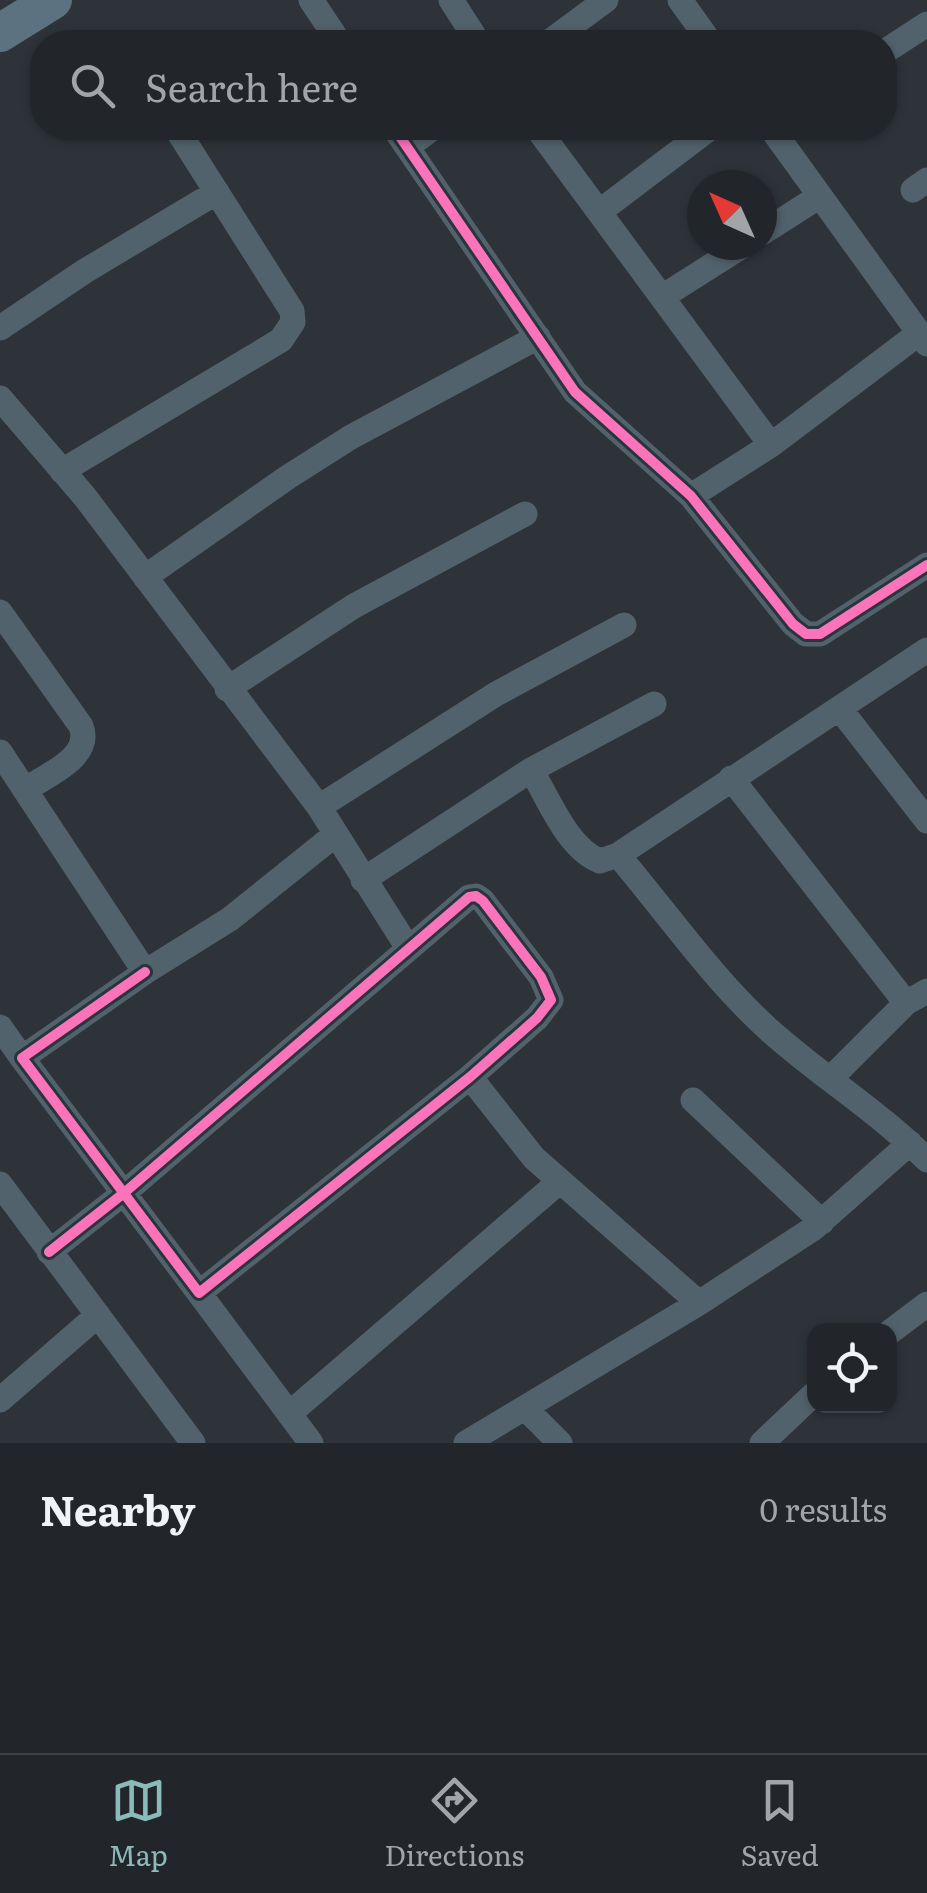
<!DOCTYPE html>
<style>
:root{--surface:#22262a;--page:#2e3236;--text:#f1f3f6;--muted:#a2a5a8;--line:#3f4347;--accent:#8bbbb9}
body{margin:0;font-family:Literata,serif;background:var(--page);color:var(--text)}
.controls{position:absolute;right:30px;bottom:30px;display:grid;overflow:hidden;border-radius:20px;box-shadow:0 2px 8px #0004}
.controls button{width:90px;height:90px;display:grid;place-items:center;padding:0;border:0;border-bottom:2px solid var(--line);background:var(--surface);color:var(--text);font:50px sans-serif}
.compass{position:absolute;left:687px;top:170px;width:90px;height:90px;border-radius:50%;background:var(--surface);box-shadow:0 2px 8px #0004;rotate:315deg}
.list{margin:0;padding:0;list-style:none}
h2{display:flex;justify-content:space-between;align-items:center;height:130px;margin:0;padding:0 40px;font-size:42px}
h2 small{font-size:32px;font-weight:400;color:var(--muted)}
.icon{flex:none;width:55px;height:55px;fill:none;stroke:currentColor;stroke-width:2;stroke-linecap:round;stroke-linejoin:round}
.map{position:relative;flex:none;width:927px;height:1443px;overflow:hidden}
.search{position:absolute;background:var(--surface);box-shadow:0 2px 8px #0004;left:30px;right:30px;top:30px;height:110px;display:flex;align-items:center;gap:25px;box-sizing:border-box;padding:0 35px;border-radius:40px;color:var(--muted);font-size:38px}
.sheet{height:310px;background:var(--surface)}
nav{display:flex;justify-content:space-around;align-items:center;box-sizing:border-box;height:140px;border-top:2px solid var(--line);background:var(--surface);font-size:28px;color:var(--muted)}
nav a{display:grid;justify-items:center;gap:5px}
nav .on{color:var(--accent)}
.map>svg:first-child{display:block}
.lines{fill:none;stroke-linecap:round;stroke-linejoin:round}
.minor{stroke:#52626c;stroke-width:25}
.primary{stroke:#5c7280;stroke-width:38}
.cycleway-casing{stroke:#29343c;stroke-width:16}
.cycleway{stroke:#fb73b8;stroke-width:10}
</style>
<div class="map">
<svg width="927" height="1443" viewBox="0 0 927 1443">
<rect width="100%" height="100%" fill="#2d3338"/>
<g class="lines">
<path class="minor" d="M311 0 339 42
M451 0 478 42
M680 0 710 42
M549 42 606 0
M884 52 927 24
M394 128 575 392 691 496 793 624 806 634H820L927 565
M537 128 771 445
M771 128 927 344
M407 147 433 128
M913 190 927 180
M599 212 710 128
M762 233 820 196
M662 297 744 245
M0 328 85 271 217 192
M0 398 85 497 319 807 408 948
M62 471 281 340 293 322 292 311 176 128
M691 496 771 445 918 334
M145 577 288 477 351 437 538 337
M0 612 81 726C93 757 48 774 25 790
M227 689 354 606 525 514
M840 709 927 821
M0 752 145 972 230 919 336 834
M531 770 654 704
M731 778 906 1003
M319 807 496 694 624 625
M618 855C667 913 712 978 768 1029 819 1075 878 1111 927 1160
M363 880 531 770C549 799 567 848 600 861L618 855 927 650
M0 1027 22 1058
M470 1077 534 1158 699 1303
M830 1079 906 1003 927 991
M693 1100 822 1222
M0 1184 193 1443
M49 1252 124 1193 469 897 476 896 483 901 541 977 551 1000 537 1018 470 1077 199 1293 22 1058 145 972
M199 1293 311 1443
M890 1332 927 1304
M0 1400 98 1315
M525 1408 560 1443
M289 1414 559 1182
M466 1443 699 1303 814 1228 910 1143
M762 1443 814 1394"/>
<path class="primary" d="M0 33 53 0"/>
<g class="cycleway-casing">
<path id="cycleway" d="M394 128 575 392 691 496 793 624 806 634H820L927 565
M49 1252 124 1193 469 897 476 896 483 901 541 977 551 1000 537 1018 470 1077 199 1293 22 1058 145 972"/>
</g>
<use href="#cycleway" class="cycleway"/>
</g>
</svg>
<div class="controls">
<button><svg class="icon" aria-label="locate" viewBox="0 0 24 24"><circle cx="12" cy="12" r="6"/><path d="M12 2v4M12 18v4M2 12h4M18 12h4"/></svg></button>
</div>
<svg class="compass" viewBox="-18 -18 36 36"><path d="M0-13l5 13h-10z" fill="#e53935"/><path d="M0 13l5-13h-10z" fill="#a2a5a8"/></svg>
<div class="search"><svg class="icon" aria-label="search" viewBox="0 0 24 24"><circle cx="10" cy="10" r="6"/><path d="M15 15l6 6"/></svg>Search here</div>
</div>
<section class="sheet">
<h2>Nearby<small>0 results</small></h2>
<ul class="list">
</ul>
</section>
<nav>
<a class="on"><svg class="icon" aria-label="map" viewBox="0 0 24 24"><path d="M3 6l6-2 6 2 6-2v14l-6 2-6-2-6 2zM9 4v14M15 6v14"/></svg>Map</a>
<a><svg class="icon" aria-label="directions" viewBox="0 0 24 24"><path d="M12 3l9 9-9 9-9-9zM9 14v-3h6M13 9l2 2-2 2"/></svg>Directions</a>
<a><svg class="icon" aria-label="saved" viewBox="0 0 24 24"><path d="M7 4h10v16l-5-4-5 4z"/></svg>Saved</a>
</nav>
